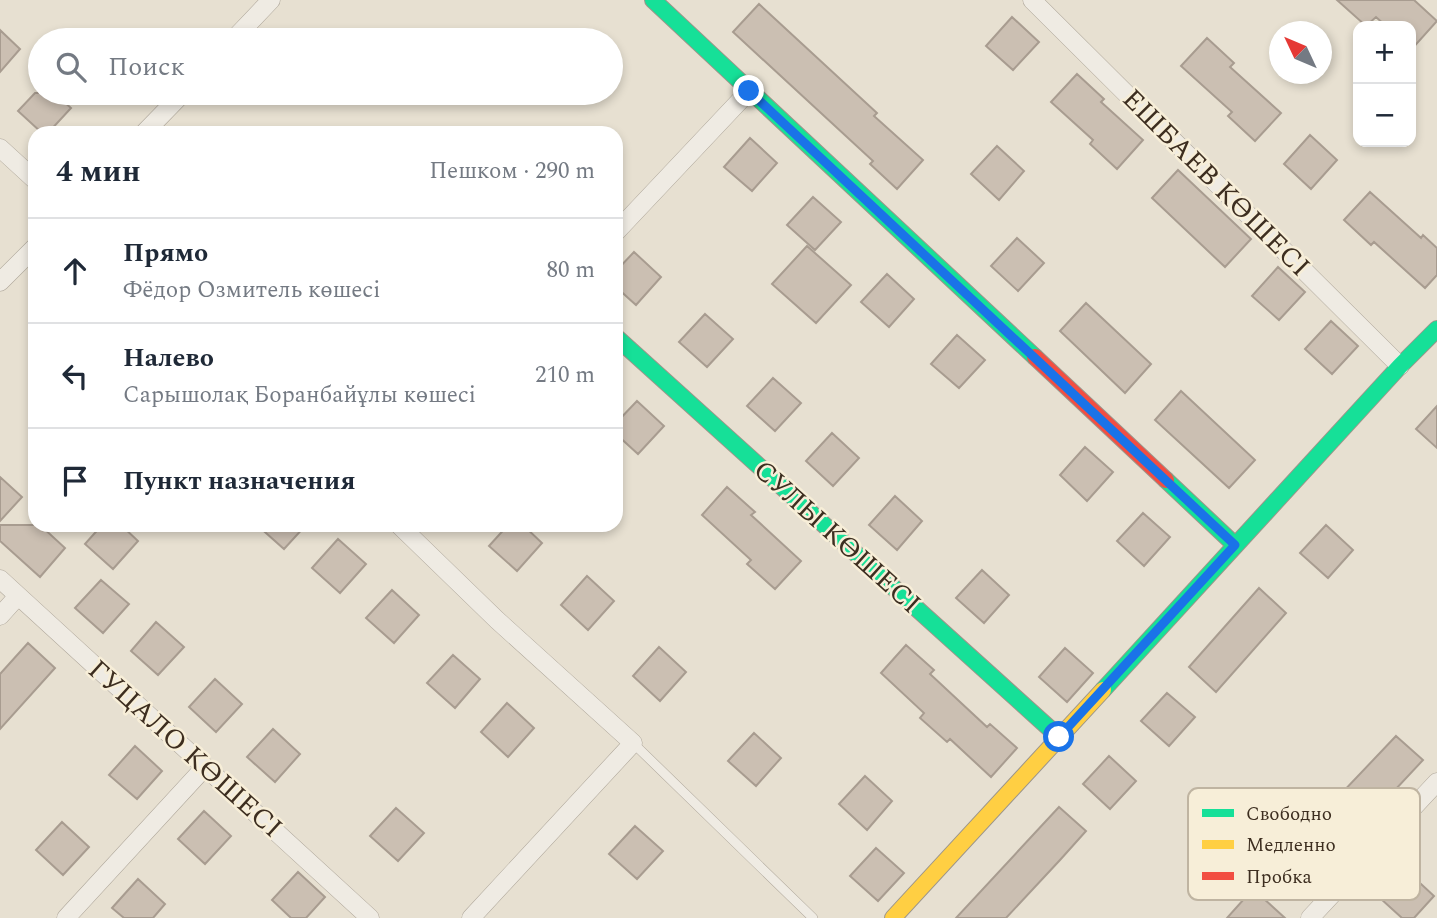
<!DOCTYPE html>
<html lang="ru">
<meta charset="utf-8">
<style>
:root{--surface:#fff;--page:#f6f6f7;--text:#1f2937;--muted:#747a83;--line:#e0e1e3}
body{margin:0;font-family:Spectral,serif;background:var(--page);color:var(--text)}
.controls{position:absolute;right:21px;top:21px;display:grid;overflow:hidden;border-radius:14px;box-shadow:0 4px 10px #0003}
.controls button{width:63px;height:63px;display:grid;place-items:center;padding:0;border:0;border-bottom:2px solid var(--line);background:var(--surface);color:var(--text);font:35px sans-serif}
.compass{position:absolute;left:1269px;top:21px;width:63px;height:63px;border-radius:50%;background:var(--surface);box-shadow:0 4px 10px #0003;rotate:314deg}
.stop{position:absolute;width:21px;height:21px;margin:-16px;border:5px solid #1a73e8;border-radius:50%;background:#fff}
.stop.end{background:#1a73e8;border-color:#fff;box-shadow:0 2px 7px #0008}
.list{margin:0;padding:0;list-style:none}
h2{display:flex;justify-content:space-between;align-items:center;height:91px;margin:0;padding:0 28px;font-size:30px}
h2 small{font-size:23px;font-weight:400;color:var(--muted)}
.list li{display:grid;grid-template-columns:46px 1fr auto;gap:21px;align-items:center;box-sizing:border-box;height:105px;padding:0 28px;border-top:2px solid var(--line)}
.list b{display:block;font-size:26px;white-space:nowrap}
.list p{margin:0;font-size:23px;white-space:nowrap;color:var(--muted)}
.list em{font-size:23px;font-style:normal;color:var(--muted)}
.icon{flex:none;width:38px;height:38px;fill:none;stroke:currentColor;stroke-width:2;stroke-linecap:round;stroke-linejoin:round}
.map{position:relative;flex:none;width:1437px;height:918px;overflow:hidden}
.search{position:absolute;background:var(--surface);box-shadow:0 4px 10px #0003;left:28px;top:28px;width:595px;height:77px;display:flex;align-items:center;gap:18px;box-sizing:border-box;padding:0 24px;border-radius:38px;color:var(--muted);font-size:26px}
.panel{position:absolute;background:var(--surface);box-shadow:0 4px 10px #0003;left:28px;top:126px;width:595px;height:406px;border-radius:21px}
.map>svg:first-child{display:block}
.building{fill:#cbbfb2;stroke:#a89c90;stroke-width:2}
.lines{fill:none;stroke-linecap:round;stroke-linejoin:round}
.lane-casing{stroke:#ada599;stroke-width:10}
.street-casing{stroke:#ada599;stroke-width:19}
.fast-casing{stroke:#9c958a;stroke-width:18}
.slow-casing{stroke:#9c958a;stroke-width:18}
.jam-casing{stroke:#9c958a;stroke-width:18}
.lane{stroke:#efebe3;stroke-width:9}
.street{stroke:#efebe3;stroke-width:18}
.fast{stroke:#16e098;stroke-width:16}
.slow{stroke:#ffcf43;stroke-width:16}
.jam{stroke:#f24e42;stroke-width:16}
.route{stroke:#1a73e8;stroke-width:9}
.labels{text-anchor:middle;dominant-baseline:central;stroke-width:5;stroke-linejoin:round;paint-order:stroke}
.street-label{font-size:28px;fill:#3d2e20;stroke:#f7eed8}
.key{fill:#f7eed8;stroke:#bfb4a1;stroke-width:2}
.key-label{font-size:19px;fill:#3d2e20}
</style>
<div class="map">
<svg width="1437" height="918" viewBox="0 0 1437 918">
<rect width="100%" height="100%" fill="#e7e0d1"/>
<path class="building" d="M1337 0H1414L1437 21 1411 50V26H1386L1376 17 1366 26Z
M759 4 877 113 874 116 923 160 897 189 870 164 873 161 733 32Z
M1012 17 1039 42 1013 70 986 46Z
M0 30 20 49 0 72Z
M1207 38 1234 63 1230 67 1281 113 1255 141 1228 116 1232 112 1181 66Z
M1077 74 1104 99 1101 102 1143 140 1117 169 1090 144 1093 140 1051 102Z
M35 93H54L71 108 48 133H42L18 111Z
M1310 135 1337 160 1311 189 1284 164Z
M750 138 777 163 752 191 724 167Z
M997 146 1024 171 999 200 971 174Z
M1178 170 1251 239 1225 267 1152 198Z
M1370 192 1421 238 1423 235 1437 248V275L1425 288 1374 242 1371 245 1344 220Z
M813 197 841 222 815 250 787 225Z
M1017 238 1044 263 1018 291 991 266Z
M807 246 851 285 816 323 772 284Z
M634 252 661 277 636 305 616 287V271Z
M1278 267 1305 292 1279 320 1252 296Z
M887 274 914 299 889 327 861 302Z
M1086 303 1151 364 1125 393 1060 331Z
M705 314 733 339 707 367 679 342Z
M1331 321 1358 346 1332 374 1305 349Z
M957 335 985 360 959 388 931 364Z
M773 378 801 403 775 431 747 406Z
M1181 391 1255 460 1229 488 1155 420Z
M637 401 664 426 638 454 616 434V423Z
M1437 406V448L1416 429Z
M832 433 859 458 833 486 806 461Z
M1085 447 1113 472 1087 501 1060 475Z
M0 477 22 497 0 521Z
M727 487 755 512 751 515 801 561 775 589 747 564 751 560 702 515Z
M895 496 922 521 897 550 869 525Z
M1143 513 1170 537 1144 566 1117 541Z
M0 525H40L65 548 40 577 0 541Z
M102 525H121L138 541 113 569 85 544Z
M257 525H306L284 549Z
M508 525H523L542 543 517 571 489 546Z
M1326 525 1353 550 1328 578 1300 553Z
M338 539 366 564 340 593 312 568Z
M982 570 1009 595 984 623 956 598Z
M587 576 614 601 588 630 561 605Z
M101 580 129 604 103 633 75 608Z
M1259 588 1286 613 1216 692 1189 667Z
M392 590 419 615 394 643 366 618Z
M156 622 184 647 158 675 131 651Z
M28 643 55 668 0 729V674Z
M906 645 934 670 930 674 987 727 990 724 1017 748 991 777 950 739 947 742 920 718 924 713 881 673Z
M659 647 686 672 660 701 633 676Z
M1065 648 1093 673 1067 702 1039 677Z
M453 655 480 679 455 708 427 683Z
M215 679 242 704 216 732 189 707Z
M1167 693 1195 717 1169 746 1141 721Z
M507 703 534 728 508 757 481 732Z
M273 729 300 754 275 782 247 757Z
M754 733 781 758 756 786 728 761Z
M1396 736 1423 760 1308 883 1280 858Z
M135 746 162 771 137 799 109 775Z
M1109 756 1136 781 1110 809 1083 784Z
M865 776 892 801 867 830 839 804Z
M1059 807 1086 831 1060 860 1006 918H956Z
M396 808 424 833 398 861 370 836Z
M204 811 231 836 205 864 178 839Z
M62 822 89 847 63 875 36 850Z
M635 826 663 851 637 879 609 854Z
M876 848 904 873 878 901 850 876Z
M1407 871 1434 896 1414 918H1402L1381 899Z
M298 872 325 897 306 918H291L272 900Z
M138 879 165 904 153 918H124L112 908Z
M1253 889 1285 918H1227Z"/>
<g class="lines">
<g class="lane-casing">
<path id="lane" d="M633 743 813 918"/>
</g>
<g class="street-casing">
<path id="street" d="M1032 0 1400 366
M233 40 271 0
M144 133 183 93
M0 148 35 180
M616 232 749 91
M0 282 35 247
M399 525 497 620 633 743 471 918
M0 579 370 918
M0 616 18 596
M66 918 205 767
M1310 918 1437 782"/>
</g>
<g class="fast-casing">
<path id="fast" d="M653 0 1035 357
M616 337 1059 737
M1166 480 1235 545
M1103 690 1400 366 1437 329"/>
</g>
<g class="slow-casing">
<path id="slow" d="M893 918 1103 690"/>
</g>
<g class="jam-casing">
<path id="jam" d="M1035 357 1166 480"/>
</g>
<use href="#lane" class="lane"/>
<use href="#street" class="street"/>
<use href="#fast" class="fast"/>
<use href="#slow" class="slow"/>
<use href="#jam" class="jam"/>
</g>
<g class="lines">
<path class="route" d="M749 91 1235 545 1059 737"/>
</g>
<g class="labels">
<g class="street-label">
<text transform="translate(1216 183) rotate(45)">ЕШБАЕВ КӨШЕСІ</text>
<text transform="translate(837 537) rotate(42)">СУЛЫ КӨШЕСІ</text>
<text transform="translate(185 749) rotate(42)">ГУЦАЛО КӨШЕСІ</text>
</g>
</g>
<rect x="1188" y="788" width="232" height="112" rx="10" class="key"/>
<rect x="1202" y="809" width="32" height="8" fill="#16e098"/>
<rect x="1202" y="840" width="32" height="9" fill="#ffcf43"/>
<rect x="1202" y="872" width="32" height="8" fill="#f24e42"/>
<g class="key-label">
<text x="1246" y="820">Свободно</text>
<text x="1246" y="851">Медленно</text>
<text x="1246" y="883">Пробка</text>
</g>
</svg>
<div class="controls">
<button>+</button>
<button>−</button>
</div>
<svg class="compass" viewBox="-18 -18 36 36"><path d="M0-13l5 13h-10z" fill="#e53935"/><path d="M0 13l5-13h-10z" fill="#747a83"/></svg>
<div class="stop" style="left:1059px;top:737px"></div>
<div class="stop end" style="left:749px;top:91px"></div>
<div class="search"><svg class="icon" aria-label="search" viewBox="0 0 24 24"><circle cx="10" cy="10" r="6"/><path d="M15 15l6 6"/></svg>Поиск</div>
<section class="panel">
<h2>4 мин<small>Пешком · 290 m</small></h2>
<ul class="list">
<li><svg class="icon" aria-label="ahead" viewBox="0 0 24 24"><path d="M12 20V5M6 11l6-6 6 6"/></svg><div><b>Прямо</b><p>Фёдор Озмитель көшесі</p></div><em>80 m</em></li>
<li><svg class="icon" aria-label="left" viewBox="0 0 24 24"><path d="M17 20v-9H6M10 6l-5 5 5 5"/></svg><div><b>Налево</b><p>Сарышолақ Боранбайұлы көшесі</p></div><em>210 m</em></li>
<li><svg class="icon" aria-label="arrive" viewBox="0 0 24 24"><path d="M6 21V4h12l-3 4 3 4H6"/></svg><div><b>Пункт назначения</b></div></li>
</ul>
</section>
</div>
